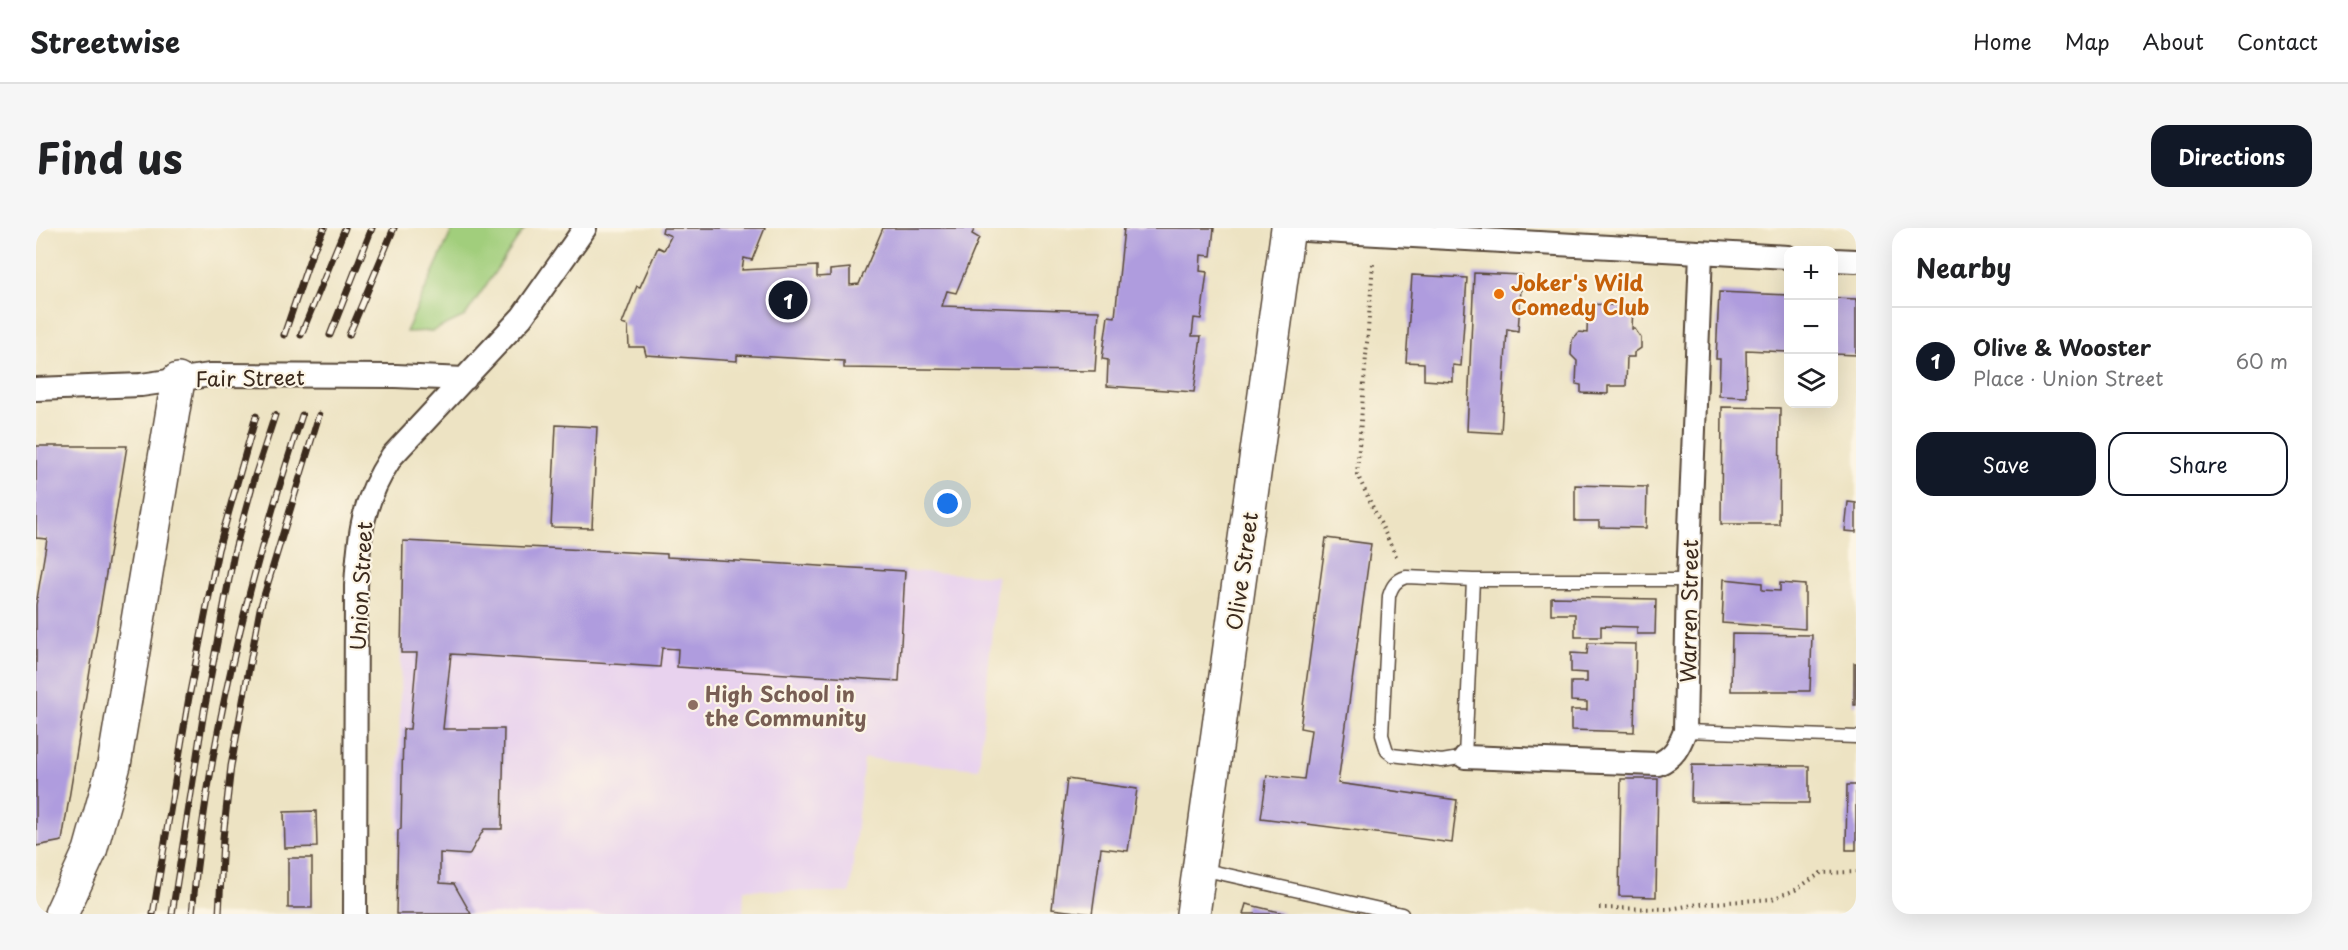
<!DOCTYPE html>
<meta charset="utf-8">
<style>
:root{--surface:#fff;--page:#f6f6f6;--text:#202124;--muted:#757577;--line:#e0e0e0;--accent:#111827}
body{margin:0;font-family:"Playpen Sans",sans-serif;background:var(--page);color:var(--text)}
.controls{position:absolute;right:18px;top:18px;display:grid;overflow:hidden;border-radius:12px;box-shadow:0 6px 24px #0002}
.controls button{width:54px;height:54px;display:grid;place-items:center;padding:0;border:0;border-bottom:2px solid var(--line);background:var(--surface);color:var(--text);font:30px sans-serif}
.you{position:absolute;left:912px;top:276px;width:21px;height:21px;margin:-15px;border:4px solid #fff;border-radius:50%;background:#1a73e8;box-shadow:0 0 0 9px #1a73e833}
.badge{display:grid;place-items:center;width:39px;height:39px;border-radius:50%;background:var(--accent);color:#fff;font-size:20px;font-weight:700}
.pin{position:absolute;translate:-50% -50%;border:3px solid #fff;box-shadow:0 2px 6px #0006}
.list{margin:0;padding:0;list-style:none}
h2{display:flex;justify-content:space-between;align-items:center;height:78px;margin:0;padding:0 24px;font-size:26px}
h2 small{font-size:20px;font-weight:400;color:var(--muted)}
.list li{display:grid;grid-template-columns:39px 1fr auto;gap:18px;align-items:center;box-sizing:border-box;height:108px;padding:0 24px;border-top:2px solid var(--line)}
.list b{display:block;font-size:22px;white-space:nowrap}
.list p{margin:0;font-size:20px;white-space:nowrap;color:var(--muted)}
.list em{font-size:20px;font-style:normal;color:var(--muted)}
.actions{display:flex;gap:12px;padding:18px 24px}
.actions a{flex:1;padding:14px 0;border:2px solid var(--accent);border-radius:18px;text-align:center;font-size:21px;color:var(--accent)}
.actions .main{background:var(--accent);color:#fff}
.icon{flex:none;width:33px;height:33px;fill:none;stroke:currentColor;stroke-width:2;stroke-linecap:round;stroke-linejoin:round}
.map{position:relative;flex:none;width:1820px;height:686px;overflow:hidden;border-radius:18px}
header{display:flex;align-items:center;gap:36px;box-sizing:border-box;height:84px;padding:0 30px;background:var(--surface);border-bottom:2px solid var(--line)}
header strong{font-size:28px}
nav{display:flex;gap:33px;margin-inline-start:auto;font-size:21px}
.intro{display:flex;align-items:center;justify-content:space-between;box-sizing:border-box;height:144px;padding:0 36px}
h1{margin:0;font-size:42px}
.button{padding:15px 27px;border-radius:18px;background:var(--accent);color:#fff;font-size:21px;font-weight:700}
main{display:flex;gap:36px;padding:0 36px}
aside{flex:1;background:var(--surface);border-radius:18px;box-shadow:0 6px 24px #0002}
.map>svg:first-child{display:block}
.built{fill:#e8d2ee}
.green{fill:#a1ce7c;stroke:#6e7c4d;stroke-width:1.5}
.building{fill:#af9cde}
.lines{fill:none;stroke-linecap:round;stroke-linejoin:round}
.lane-casing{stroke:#564637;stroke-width:15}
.street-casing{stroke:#564637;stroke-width:26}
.secondary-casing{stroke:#564637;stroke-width:36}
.primary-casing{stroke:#564637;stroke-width:36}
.path{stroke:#564637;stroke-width:4;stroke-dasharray:1.5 4.5;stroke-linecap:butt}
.lane{stroke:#fff;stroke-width:12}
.street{stroke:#fff;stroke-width:22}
.secondary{stroke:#fff;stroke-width:33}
.primary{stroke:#fff;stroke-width:33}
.rail-casing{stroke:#3b2a1e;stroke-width:7}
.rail{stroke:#fcf5e5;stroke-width:4.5;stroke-dasharray:14;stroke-linecap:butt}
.street-bridge-casing{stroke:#564637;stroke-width:26;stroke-linecap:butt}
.street-bridge{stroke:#fff;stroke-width:22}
.food-dot{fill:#e8710a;stroke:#fcf5e5;stroke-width:2}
.education-dot{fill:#8d6e63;stroke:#fcf5e5;stroke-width:2}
.labels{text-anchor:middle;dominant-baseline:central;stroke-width:4.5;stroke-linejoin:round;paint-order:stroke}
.food-label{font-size:21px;font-weight:bold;fill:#c56008;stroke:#fcf5e5;text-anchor:start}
.street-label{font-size:21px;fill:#3b2a1e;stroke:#fcf5e5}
.education-label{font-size:21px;font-weight:bold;fill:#785e54;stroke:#fcf5e5;text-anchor:start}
</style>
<header>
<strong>Streetwise</strong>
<nav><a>Home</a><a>Map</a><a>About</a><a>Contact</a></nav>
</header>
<div class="intro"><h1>Find us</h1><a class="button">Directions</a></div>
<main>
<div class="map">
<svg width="1820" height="686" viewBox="0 0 1820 686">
<rect width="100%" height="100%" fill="#fcf5e5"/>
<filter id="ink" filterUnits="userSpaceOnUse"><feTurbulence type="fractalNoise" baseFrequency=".0167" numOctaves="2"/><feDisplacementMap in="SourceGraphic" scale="12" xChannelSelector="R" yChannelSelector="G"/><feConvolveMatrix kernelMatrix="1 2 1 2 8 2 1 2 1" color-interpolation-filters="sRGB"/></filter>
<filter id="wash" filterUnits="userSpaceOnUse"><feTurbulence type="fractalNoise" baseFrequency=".008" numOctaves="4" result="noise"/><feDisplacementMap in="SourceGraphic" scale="24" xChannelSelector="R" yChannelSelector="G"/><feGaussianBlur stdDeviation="1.35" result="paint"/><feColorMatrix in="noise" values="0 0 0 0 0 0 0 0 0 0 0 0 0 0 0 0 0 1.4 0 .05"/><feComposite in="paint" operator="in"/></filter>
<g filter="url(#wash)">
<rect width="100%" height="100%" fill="#ede3c3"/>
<path class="built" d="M367 313 631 326V329L961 348 943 541 828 530 814 665 708 661 707 686H360Z"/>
<path class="green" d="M417 0H489L429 88 397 103 370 104Z"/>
<g id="blocks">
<path class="building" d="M627 0H729L716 32 708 30 706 42 781 38V49L794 48V42L814 40V57L823 56 847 0H939L936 6 943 10 920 65 911 63 906 78 1063 83 1059 143 808 140V133L701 127V133L610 127 608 119H593L592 98 586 96 601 58 604 59 622 19 628 22 635 8 626 4Z
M1088 0H1178L1175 28 1165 27 1164 43 1171 44 1165 91 1158 90 1156 108H1165L1158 164 1071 158 1072 132 1066 131 1072 88 1079 89Z
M1438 45 1486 47 1482 103 1471 101 1465 205 1431 203Z
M1376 47 1431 50 1425 138 1417 137V154L1388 152V135L1370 134Z
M1683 64 1752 67V124L1710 122 1711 169 1683 168 1684 131H1680Z
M1798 70 1820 71V127L1798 126Z
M1552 76 1597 78 1596 101H1599L1605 110V120L1598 125V129H1591L1590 158H1572V166L1545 165V157L1540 156 1541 133 1535 127 1536 112 1543 104 1551 105Z
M1686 179 1744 180 1743 296H1685Z
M520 197 561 199 556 300 515 299Z
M0 218H91L26 613 0 618V377L11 311 0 310Z
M1539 257 1611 259 1610 300 1563 299V293H1539Z
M1812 274 1820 275V304L1809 303Z
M1290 310 1335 316 1302 555 1421 572 1416 615 1225 590 1231 547 1268 551 1275 502 1264 500Z
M367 313 631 326V329L869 343 863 453 641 439 642 421 626 420 624 439 415 426 407 501H468L466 601H448L433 627 404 625V655L418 656 435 686H360L362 602 365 601 367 501H374L381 425H365Z
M1688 351 1726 355V362L1744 363V355L1769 357V401L1686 395Z
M1515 369 1620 371 1619 406H1601V399L1565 398V409H1539V386H1515Z
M1696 406 1776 407 1774 463H1695Z
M1552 415 1600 416 1598 504 1535 502V482H1551V474L1535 473V454H1551V445L1535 444V425L1551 426Z
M1818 435H1820V477H1818Z
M1656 537 1773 538V575L1655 574Z
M1031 551 1101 561 1092 623 1065 620 1056 686 1016 681Z
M1585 551H1622L1620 669 1583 668Z
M1811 557H1820V622H1810Z
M280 583 281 619 249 620 248 584Z
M252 630H276V680H252Z
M1210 676 1247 685 1246 686H1207Z"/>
</g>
</g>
<g filter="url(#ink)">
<use href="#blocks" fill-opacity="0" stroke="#564637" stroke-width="1.5"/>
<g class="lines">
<g class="lane-casing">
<path id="lane" d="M1437 352 1370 349C1360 352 1356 358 1353 368L1346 507 1351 523 1356 527 1406 533 1429 529 1437 352H1652
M1649 503 1820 509
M1165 641 1366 686"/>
</g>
<g class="street-casing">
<path id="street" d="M1252 1 1752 29
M1798 32 1820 33
M359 148 429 151
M0 161 105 157 174 147
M1429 529 1622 536C1638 529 1643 519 1649 503L1652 352 1665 25
M319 686 320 358C323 305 326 274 356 228L486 89 549 0"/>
</g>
<g class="secondary-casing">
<path id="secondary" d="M1157 686 1252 0"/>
</g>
<g class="primary-casing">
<path id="primary" d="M25 686 54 623 78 537 142 152"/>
</g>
<path class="path" d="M1337 36 1321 246 1362 332
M1563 680 1634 681 1663 676 1736 671 1759 662 1785 645 1820 644"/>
<use href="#lane" class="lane"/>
<use href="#street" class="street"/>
<use href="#secondary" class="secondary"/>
<use href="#primary" class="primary"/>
<g class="rail-casing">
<path id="rail" d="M248 107 276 25 288 0
M265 107 309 0
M294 107 336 0
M313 107 358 0
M117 686 153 469 182 322 220 188
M136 686 168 483 198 325 218 251 239 187
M156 686C171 516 213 349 266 187
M183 686 187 610 195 538 224 381 283 187"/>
</g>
<use href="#rail" class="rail"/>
<g class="street-bridge-casing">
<path id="street-bridge" d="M174 147 359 148"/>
</g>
<use href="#street-bridge" class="street-bridge"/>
</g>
</g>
<circle class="food-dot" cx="1463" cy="66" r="6"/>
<circle class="education-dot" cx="657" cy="477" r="6"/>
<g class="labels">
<g class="food-label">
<text x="1475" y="54">Joker's Wild<tspan x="1475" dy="24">Comedy Club</tspan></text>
</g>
<g class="street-label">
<text transform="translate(214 149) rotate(-1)">Fair Street</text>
<text transform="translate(1205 343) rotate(-82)">Olive Street</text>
<text transform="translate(324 358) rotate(-87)">Union Street</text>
<text transform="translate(1652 383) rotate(-89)">Warren Street</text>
</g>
<g class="education-label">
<text x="669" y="465">High School in<tspan x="669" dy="24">the Community</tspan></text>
</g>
</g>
</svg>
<div class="controls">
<button>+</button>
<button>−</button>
<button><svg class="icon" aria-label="layers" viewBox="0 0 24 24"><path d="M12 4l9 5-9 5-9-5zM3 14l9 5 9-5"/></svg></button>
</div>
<div class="you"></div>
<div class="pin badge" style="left:752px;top:72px">1</div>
</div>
<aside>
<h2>Nearby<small></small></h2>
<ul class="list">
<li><span class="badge">1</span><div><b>Olive &amp; Wooster</b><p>Place · Union Street</p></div><em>60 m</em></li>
</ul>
<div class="actions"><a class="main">Save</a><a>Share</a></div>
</aside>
</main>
